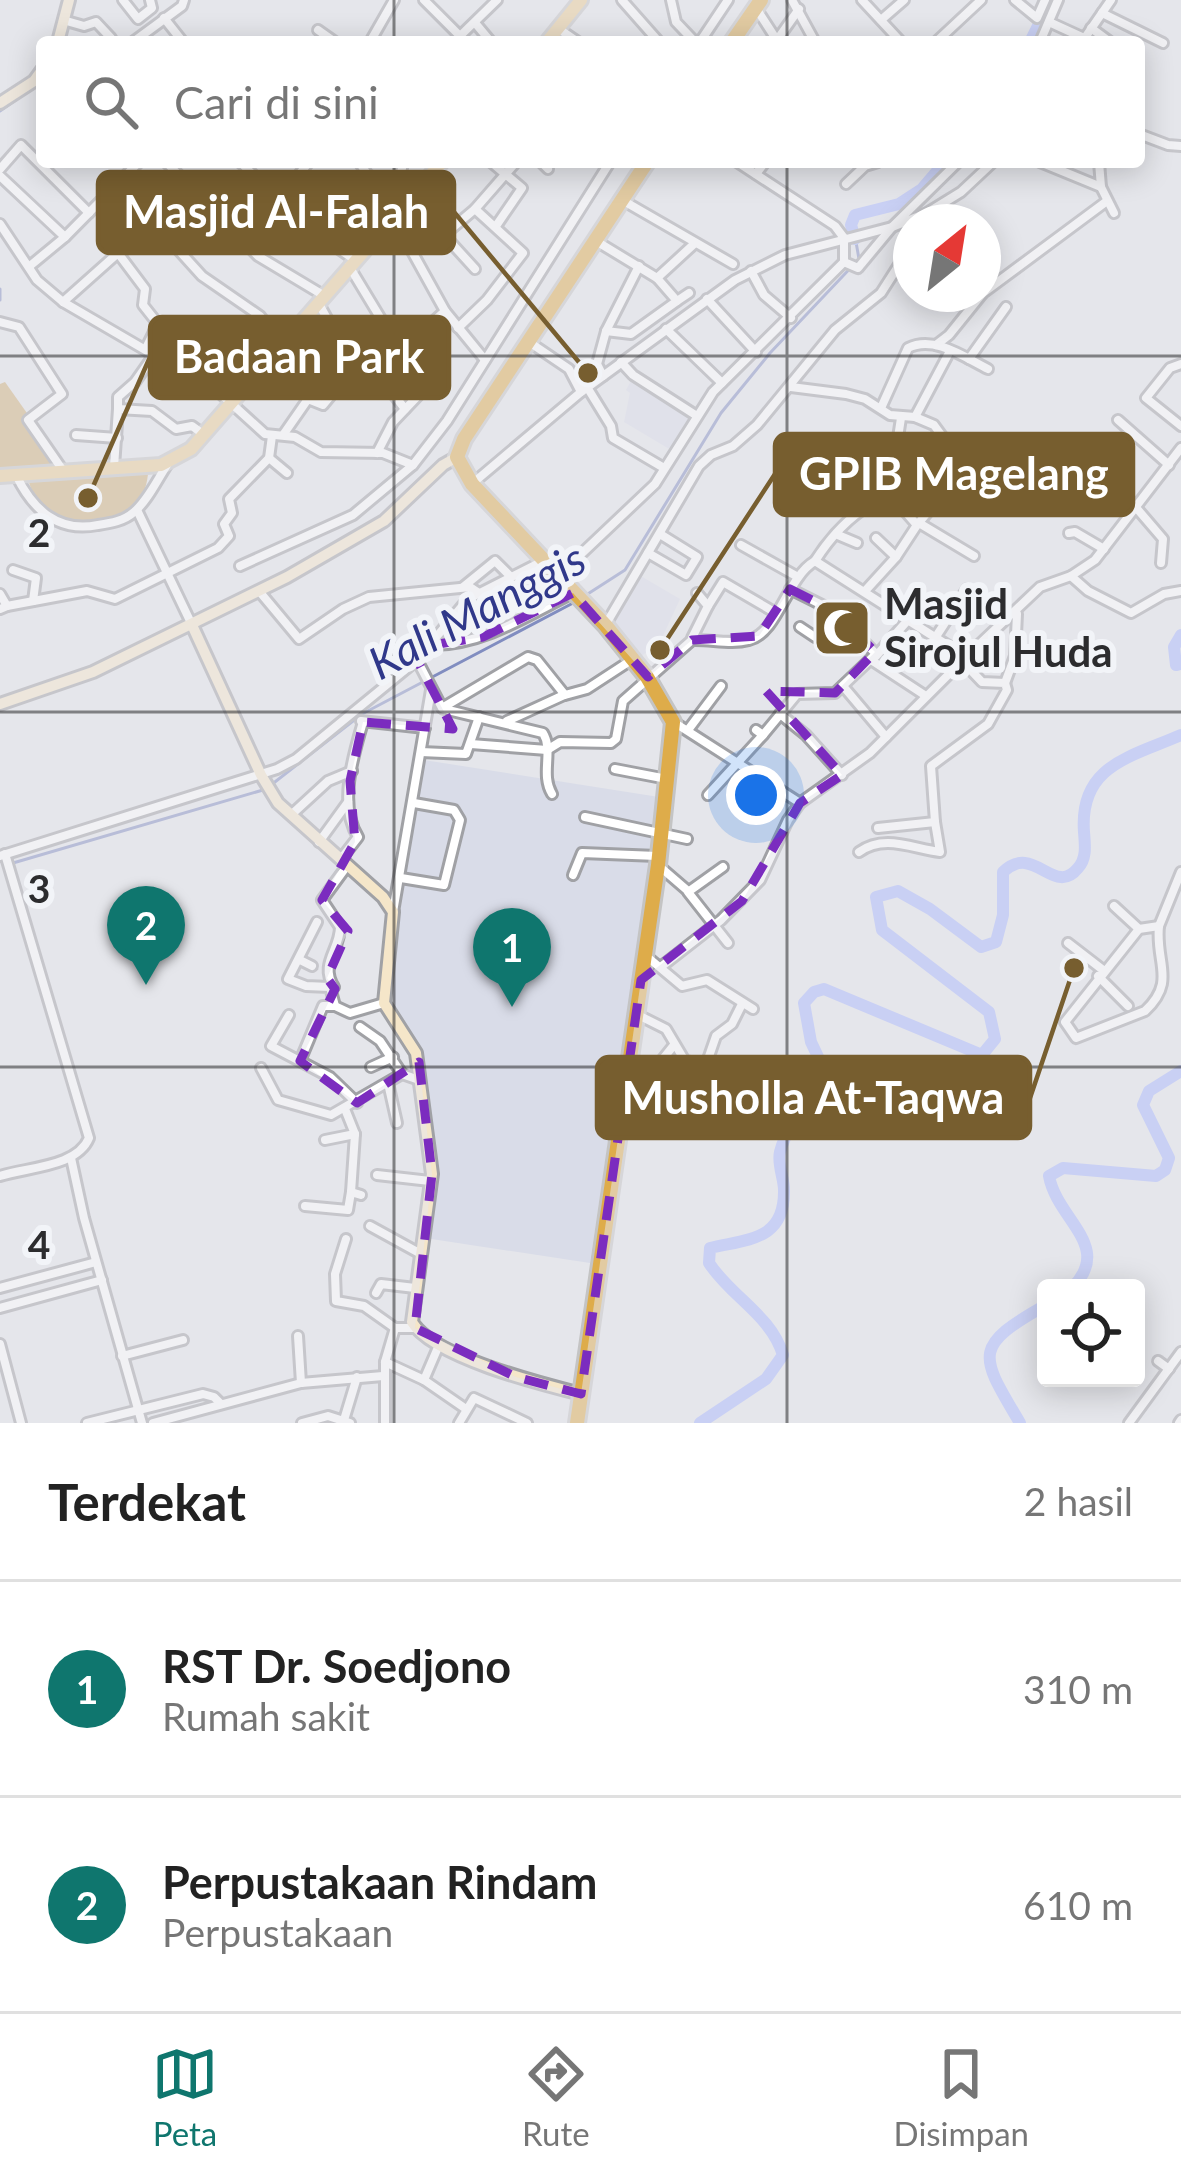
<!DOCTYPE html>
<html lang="id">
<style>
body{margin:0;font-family:Lato,sans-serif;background:#f2f2f2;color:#222}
.controls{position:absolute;right:36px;bottom:36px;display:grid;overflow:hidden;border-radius:12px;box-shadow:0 6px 30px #0003}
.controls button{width:108px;height:108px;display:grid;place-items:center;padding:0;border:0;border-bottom:3px solid #e0e0e0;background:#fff;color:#222;font:60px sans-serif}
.compass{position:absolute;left:893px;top:204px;width:108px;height:108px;border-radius:50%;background:#fff;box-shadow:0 6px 30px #0003;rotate:30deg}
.you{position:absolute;left:756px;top:795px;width:42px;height:42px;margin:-30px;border:9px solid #fff;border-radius:50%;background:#1a73e8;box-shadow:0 0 0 18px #1a73e833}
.badge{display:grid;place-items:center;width:78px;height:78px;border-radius:50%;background:#0f766e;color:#fff;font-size:39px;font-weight:700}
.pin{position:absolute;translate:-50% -99px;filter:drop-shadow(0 3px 6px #0008)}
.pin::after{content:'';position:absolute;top:63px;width:42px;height:36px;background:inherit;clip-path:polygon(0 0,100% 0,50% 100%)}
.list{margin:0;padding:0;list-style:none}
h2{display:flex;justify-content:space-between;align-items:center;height:156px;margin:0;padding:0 48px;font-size:51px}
h2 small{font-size:39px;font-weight:400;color:#767676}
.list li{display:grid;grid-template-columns:78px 1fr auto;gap:36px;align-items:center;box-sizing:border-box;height:216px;padding:0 48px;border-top:3px solid #e0e0e0}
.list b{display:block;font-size:45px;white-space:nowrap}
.list p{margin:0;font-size:39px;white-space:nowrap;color:#767676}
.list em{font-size:39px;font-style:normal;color:#767676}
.icon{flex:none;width:66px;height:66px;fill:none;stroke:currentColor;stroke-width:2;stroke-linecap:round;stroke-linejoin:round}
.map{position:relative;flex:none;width:1181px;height:1423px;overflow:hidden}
.search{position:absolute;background:#fff;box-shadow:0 6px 30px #0003;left:36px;right:36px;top:36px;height:132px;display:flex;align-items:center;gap:30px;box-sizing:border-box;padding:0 42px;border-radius:12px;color:#767676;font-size:45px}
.sheet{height:588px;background:#fff}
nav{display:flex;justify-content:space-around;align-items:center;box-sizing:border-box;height:168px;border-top:3px solid #e0e0e0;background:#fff;font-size:33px;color:#767676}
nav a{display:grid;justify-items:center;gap:6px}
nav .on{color:#0f766e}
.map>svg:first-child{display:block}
.built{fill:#d9dce8}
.green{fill:#ceaf78}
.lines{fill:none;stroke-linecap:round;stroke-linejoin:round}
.stream{stroke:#818dc0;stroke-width:3}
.river{stroke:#a6b6ff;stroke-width:12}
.street-casing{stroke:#a0a1a5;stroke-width:14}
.secondary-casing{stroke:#a0a1a5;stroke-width:16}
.primary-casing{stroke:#c4c4c4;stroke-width:18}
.highway-casing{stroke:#c4c4c4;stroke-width:20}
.street{stroke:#fff;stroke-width:8}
.secondary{stroke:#f5e6c9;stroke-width:10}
.primary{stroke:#ebcd92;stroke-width:12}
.highway{stroke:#deac4a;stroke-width:14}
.marked{fill:none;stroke:#7b2cbf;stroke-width:9;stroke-dasharray:24 15;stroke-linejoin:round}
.grid{fill:none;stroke:#2c2c2e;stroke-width:3;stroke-opacity:0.55}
.labels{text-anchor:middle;stroke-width:12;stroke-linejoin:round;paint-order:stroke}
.poi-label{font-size:42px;font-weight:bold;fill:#2c2c2e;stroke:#f2f4f8;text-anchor:start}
.water-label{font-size:45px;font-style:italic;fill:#30388a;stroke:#f2f4f8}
.grid-label{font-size:39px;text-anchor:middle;font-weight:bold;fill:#2c2c2e;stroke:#f2f4f8;stroke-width:12;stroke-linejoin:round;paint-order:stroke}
.leader{fill:none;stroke:#775e2f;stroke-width:4.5}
.callout-dot{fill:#775e2f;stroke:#f2f4f8;stroke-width:4.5}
.callout{fill:#775e2f;stroke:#775e2f;stroke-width:4.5}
.callout-label{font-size:45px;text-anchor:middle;font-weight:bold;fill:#fff}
</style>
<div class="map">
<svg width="1181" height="1423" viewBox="0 0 1181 1423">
<rect width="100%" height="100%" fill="#e5e6eb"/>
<g class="built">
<path d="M631,381L690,416L671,450L624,422L630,393L626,390Z"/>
<path d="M639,575L680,599L661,640L638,659L608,626Z"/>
<path d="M424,760L659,797L590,1263L425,1238L436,1166L424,1056L398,1018L393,995L400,912Z"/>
</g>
<g class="green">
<path d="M5,382L65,467L0,470V384Z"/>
<path d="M140,469L148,474C142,540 44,544 28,479Z"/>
</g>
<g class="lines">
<g class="stream">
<path d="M64,39L71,14"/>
<path d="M0,111L34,87"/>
<path d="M0,289V300"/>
<path d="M583,597L625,570L721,413L770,353L859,259L856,242"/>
<path d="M271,785L362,714L575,602"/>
<path d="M13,863L263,790"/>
</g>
<g class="river">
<path d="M1030,42L1051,0"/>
<path d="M855,239L851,225L855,215L899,204L922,189L945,162"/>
<path d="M1181,635L1174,647L1176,665L1181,664"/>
<path d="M1072,1288C1114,1246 1057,1220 1049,1176L1063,1168L1156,1176L1165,1170L1169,1158L1143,1105L1149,1091L1181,1071"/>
<path d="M700,1423L766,1379L783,1355C771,1315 731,1297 709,1263L710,1248C747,1239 785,1241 784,1190C784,1178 777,1164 780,1152C787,1123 811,1104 830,1082L811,1042L804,1003L814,992L824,989L982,1055L995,1039L989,1012L882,930L876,897L898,891L930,909L981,947L996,942L1003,915V872C1034,842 1054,898 1078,868C1087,858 1085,845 1084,832C1079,765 1131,757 1181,735"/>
<path d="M1020,1423C980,1355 971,1347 1046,1305"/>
</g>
<defs>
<g id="street">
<path d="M123,0L138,19L152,8L150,0"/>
<path d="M424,0L460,36L497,0"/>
<path d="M622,0L659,42"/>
<path d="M671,0L676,22L695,42"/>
<path d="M792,0L815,42"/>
<path d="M862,0L901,42"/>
<path d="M1015,0L1037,18L1045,0"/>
<path d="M756,8L778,42"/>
<path d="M1102,13L1163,43"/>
<path d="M164,18L183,42"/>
<path d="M63,20L84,26L96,22L111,38"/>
<path d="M881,20L904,0"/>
<path d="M1049,22L1084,38"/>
<path d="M476,24L491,42"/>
<path d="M1091,28L1110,42"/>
<path d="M559,29L578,42"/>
<path d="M318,30L335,42"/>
<path d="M777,40L799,9"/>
<path d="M133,42L182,6L184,0"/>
<path d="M370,42L394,0"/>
<path d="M700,42L728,0"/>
<path d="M936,42L981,0"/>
<path d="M1040,42L1058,0"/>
<path d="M1082,42L1111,0"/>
<path d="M1139,134L1168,145L1181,146"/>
<path d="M166,162L258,256L323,295"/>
<path d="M240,162L307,227L355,260"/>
<path d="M359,162L368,175L411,197"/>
<path d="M491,162L522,188L496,226"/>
<path d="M541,162L548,169"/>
<path d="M737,162L835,226L844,238"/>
<path d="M1040,162L1101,187L1114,213"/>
<path d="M1099,162L1101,187"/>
<path d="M0,169L21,145L89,213"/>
<path d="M756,174L765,162"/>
<path d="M0,176L65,237"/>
<path d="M846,184L865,166L878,162"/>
<path d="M398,191L403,162"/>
<path d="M110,192L164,234L202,276L260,316L280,342"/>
<path d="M622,200L733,264"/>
<path d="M278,201L309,162"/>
<path d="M475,209L516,162"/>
<path d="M394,219L445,311L485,360"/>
<path d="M0,224L37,280L63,302L221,394L265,434L295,437L321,452L383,453L413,465"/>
<path d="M596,241L657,278L677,301L631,334L606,331"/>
<path d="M844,262L858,268L892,227L958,162"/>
<path d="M31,265L65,237L139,162"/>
<path d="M349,266L401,352"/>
<path d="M751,271L764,295L791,318"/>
<path d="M657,278L694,244"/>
<path d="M983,293L1107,201"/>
<path d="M707,299L756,352"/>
<path d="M677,301L689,293"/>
<path d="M63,302L118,253L145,289L143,305L158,324L147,346"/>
<path d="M319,304L345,351L369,381L445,311"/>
<path d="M0,322L19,327L62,394L28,420L64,472"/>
<path d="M458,328L487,300L523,253L475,209L444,235L475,269"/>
<path d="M666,329L722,383"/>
<path d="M529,342L569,369L581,392"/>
<path d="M936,345L949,335L982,294"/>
<path d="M969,359L1006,307"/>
<path d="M621,362L633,375L697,416"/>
<path d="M1181,364L1170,368L1146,398L1181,426"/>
<path d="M172,365L195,331"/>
<path d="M378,374L405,409"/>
<path d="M603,376L597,364L606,331L639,266"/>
<path d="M587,387L611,426L613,438L664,468"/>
<path d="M791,387L846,394L865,399L890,415L915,417L934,425L942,436L951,474L949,485C889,486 849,508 815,561"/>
<path d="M881,408L908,348C934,335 964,357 988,369"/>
<path d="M118,409V397L135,382L154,355"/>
<path d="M915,417L950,351"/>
<path d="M1118,420L1169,465"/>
<path d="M76,435L117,438"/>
<path d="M283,435L308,399L323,405L355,366"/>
<path d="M1111,446L1120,466L1121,490L1163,539L1161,563"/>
<path d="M377,453L393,422L431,382"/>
<path d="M269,458L287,473"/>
<path d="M114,467L118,409L152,411L176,429L192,426L203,434"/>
<path d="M16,475C33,510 58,533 98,525C111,523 124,521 134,512C148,500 157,480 167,465"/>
<path d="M781,482L803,464H860L897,444L901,418"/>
<path d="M473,483L581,392L735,280L785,255L892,227L927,213L961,192L993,162"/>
<path d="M915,486L932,507L917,525"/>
<path d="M137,510L192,625"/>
<path d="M919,523L974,556"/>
<path d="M1069,533L1075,532L1104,549"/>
<path d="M838,535L857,543"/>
<path d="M876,538L896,557"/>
<path d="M741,545L798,577"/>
<path d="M648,553L686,575L697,557L660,534"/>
<path d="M240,566L353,515L413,465L447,421L610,162"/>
<path d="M13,570L36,578L33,601"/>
<path d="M559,575L655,484L713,392L844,262V238"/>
<path d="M1071,576L1088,591L1131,613L1164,594L1181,591"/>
<path d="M463,587L495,561L511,577"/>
<path d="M259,591L299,639L343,609L369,597L470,587L479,593"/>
<path d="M865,591L896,557L917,525L889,493"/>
<path d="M0,594L7,606L0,609"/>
<path d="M7,606L87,591L115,599L218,548L229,536L224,524L232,513L229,499L269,458L272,436"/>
<path d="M708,606L723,582L776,613"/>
<path d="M606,624L699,466L711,455L733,446L757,425L835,330L881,293L911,246"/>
<path d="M800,627L815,637L836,612"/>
<path d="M692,638L708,606L697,593"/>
<path d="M935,638L967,589L991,603"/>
<path d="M434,645C485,644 528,615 573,593"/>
<path d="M876,656L908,620"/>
<path d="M417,660L442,708L528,657L537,660L565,695L587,689L633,659"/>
<path d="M871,660L926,696"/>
<path d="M1005,683L1015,656L1017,614"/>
<path d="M843,686L886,737"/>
<path d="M444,709L543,733C554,751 540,774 552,794"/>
<path d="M780,714L806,735L842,775"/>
<path d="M361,721L425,728"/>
<path d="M507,721L564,695"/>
<path d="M675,723L800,803"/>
<path d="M688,730L721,686"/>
<path d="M763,735L797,694L835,693L876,654L836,612L790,589"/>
<path d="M471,744L547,750L560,742L611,743L616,739L623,701L692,640C710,639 731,645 749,640C778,633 787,577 815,561L966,657L1040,587L1071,576L1095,560L1181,448"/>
<path d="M421,752L466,754L479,717"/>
<path d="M615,769L667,779"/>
<path d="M708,795L763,735L756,730"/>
<path d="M291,815L328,781L352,771"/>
<path d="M585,817L687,839"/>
<path d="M878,828L935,822L931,766L988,724L1007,690L1005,683L982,682L962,661"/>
<path d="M319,842L348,802"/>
<path d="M859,852C884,834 911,848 940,852L935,822"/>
<path d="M0,856L277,769L296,759L417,660L468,599L543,561"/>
<path d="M341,859L358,837C338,805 353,756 363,722"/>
<path d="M659,866L688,891"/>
<path d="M723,867L688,892L728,943"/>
<path d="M573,875L582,853L657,856"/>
<path d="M401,878L444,885L460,820L454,810L414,803"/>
<path d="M1114,906L1139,929"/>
<path d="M393,912L431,690"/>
<path d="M317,922L288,979L306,986L330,987L335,1006L350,1013L384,1003"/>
<path d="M1159,926C1155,963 1177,981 1145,1011L1076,1038L1065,1022L1139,929Z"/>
<path d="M1159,926L1181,872"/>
<path d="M1068,943L1103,970"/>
<path d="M645,955L682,986L707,980L753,1009"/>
<path d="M300,960L312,966"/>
<path d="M662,966L721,920L760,880L788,820L800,803L870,753L966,657"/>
<path d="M1098,976L1128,1006"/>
<path d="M334,987C319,964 340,950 340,927L322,900L347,866"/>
<path d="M289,1015L271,1046L330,1077L357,1103"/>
<path d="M638,1015L666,1029L685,1061L706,1065L716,1036L732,1024L742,1004"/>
<path d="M360,1027L380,1041L402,1074"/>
<path d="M300,1061L323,1006H335"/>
<path d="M708,1064L723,1096"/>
<path d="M371,1067L393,1057"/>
<path d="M261,1068L278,1100L331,1115L402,1074L419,1080"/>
<path d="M630,1073L701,1111"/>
<path d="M646,1080L674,1045"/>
<path d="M388,1083L397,1123"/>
<path d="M325,1140L355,1134L345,1109"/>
<path d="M71,1158L84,1218L142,1423"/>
<path d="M377,1175L430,1181"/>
<path d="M0,1176C28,1167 77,1167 89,1138L5,854"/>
<path d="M351,1192L355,1134"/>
<path d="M305,1206L348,1210L351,1192L361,1195"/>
<path d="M370,1226L421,1254"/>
<path d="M346,1239L335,1274L336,1301L364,1306L395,1328"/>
<path d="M0,1288L96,1262"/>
<path d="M376,1293L381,1284L415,1288"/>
<path d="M0,1308L102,1280"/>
<path d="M298,1336L301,1383"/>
<path d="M0,1344L21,1423"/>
<path d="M122,1356L183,1340"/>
<path d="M1158,1361L1169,1369"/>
<path d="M385,1362L424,1380L466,1409"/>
<path d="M424,1380L439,1345"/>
<path d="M344,1420L357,1377"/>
<path d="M87,1423L203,1394L214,1397L221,1404"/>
<path d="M153,1423L301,1383L383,1376"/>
<path d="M302,1423L328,1416L350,1423"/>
<path d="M385,1423V1362L395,1328H415"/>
<path d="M459,1423L474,1398L527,1423"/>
<path d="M1129,1423L1181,1352"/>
<path d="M1179,1423L1181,1420"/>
</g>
<g id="secondary">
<path d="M58,42L69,0"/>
<path d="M0,103L34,81L42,70"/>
<path d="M192,625L261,775L278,803L383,897L393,912L384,1003L416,1053L432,1174L412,1322C433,1357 541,1384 581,1394"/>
<path d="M0,704L93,672L287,577L384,521L443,465L457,457"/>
</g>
<g id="primary">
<path d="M547,42L581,0"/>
<path d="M0,476L161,465L191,449L442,162"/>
</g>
<g id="highway">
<path d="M732,42L761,0"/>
<path d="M577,1423L658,865L673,722L647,677L606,626L472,484L457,457L464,439L647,162"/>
</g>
</defs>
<use href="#street" class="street-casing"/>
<use href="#secondary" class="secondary-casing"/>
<use href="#primary" class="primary-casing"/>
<use href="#highway" class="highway-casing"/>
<use href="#street" class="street"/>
<use href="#secondary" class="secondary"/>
<use href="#primary" class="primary"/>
<use href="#highway" class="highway"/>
</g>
<path d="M0 0H1181V1423H0ZM790,589L836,612L875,652L835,693L766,691L842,775L800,803L742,901L641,980L581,1394L516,1377L415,1328L432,1174L419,1062L357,1103L300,1061L335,989L327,978L348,931L322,900L355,842L350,781L363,722L453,729L417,660L432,645L483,637L573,593L648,677L692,640L759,636Z" fill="#e5e6eb" fill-opacity=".55" fill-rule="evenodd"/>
<path class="marked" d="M790,589L836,612L875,652L835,693L766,691L842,775L800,803L742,901L641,980L581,1394L516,1377L415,1328L432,1174L419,1062L357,1103L300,1061L335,989L327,978L348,931L322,900L355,842L350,781L363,722L453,729L417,660L432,645L483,637L573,593L648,677L692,640L759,636Z"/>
<path class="grid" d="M394,0V42M787,0V42M394,162V1423M787,162V1423M0,356H1181M0,712H1181M0,1067H1181"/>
<defs>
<symbol id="mosque-square" viewBox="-11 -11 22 22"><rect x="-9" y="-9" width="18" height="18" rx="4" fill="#775e2f" stroke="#f2f4f8"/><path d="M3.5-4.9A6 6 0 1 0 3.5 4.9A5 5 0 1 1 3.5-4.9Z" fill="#fff"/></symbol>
</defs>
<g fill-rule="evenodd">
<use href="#mosque-square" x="809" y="595" width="66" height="66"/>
</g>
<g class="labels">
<g class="poi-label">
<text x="884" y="619">Masjid<tspan x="884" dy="48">Sirojul Huda</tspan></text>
</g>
<g class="water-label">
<text transform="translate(477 611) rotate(-28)" y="16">Kali Manggis</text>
</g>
</g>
<g class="grid-label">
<text x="39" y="547">2</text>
<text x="39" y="903">3</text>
<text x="39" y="1259">4</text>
</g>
<path class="leader" d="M588 373L454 212M88 498L150 357M660 650L775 474M1074 968L1030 1098"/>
<g class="callout-dot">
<circle cx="588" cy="373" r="12"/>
<circle cx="88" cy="498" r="12"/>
<circle cx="660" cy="650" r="12"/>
<circle cx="1074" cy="968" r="12"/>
</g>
<g class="callout">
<rect x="98" y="172" width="356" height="81" rx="12"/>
<rect x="150" y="317" width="299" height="81" rx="12"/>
<rect x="775" y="434" width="358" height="81" rx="12"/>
<rect x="597" y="1057" width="433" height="81" rx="12"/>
</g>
<g class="callout-label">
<text x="276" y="228">Masjid Al-Falah</text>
<text x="299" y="373">Badaan Park</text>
<text x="954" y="490">GPIB Magelang</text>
<text x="813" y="1114">Musholla At-Taqwa</text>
</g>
</svg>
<div class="controls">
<button><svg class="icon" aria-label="locate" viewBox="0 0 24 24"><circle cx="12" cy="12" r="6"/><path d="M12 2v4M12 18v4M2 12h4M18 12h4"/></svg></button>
</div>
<svg class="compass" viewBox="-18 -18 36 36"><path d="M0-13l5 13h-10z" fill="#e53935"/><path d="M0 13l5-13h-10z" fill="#767676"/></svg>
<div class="you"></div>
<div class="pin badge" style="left:512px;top:1007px">1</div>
<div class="pin badge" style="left:146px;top:985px">2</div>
<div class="search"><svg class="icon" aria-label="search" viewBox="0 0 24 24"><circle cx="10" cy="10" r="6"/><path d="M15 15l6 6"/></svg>Cari di sini</div>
</div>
<section class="sheet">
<h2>Terdekat<small>2 hasil</small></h2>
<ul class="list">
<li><span class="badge">1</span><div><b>RST Dr. Soedjono</b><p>Rumah sakit</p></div><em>310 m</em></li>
<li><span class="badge">2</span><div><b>Perpustakaan Rindam</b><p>Perpustakaan</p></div><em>610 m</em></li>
</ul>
</section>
<nav>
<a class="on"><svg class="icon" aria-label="map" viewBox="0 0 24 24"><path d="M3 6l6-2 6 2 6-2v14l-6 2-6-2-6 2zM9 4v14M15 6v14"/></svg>Peta</a>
<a><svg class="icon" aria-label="directions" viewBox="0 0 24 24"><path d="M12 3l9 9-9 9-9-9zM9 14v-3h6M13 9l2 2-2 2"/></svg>Rute</a>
<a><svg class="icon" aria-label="saved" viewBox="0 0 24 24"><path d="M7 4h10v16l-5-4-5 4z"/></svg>Disimpan</a>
</nav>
